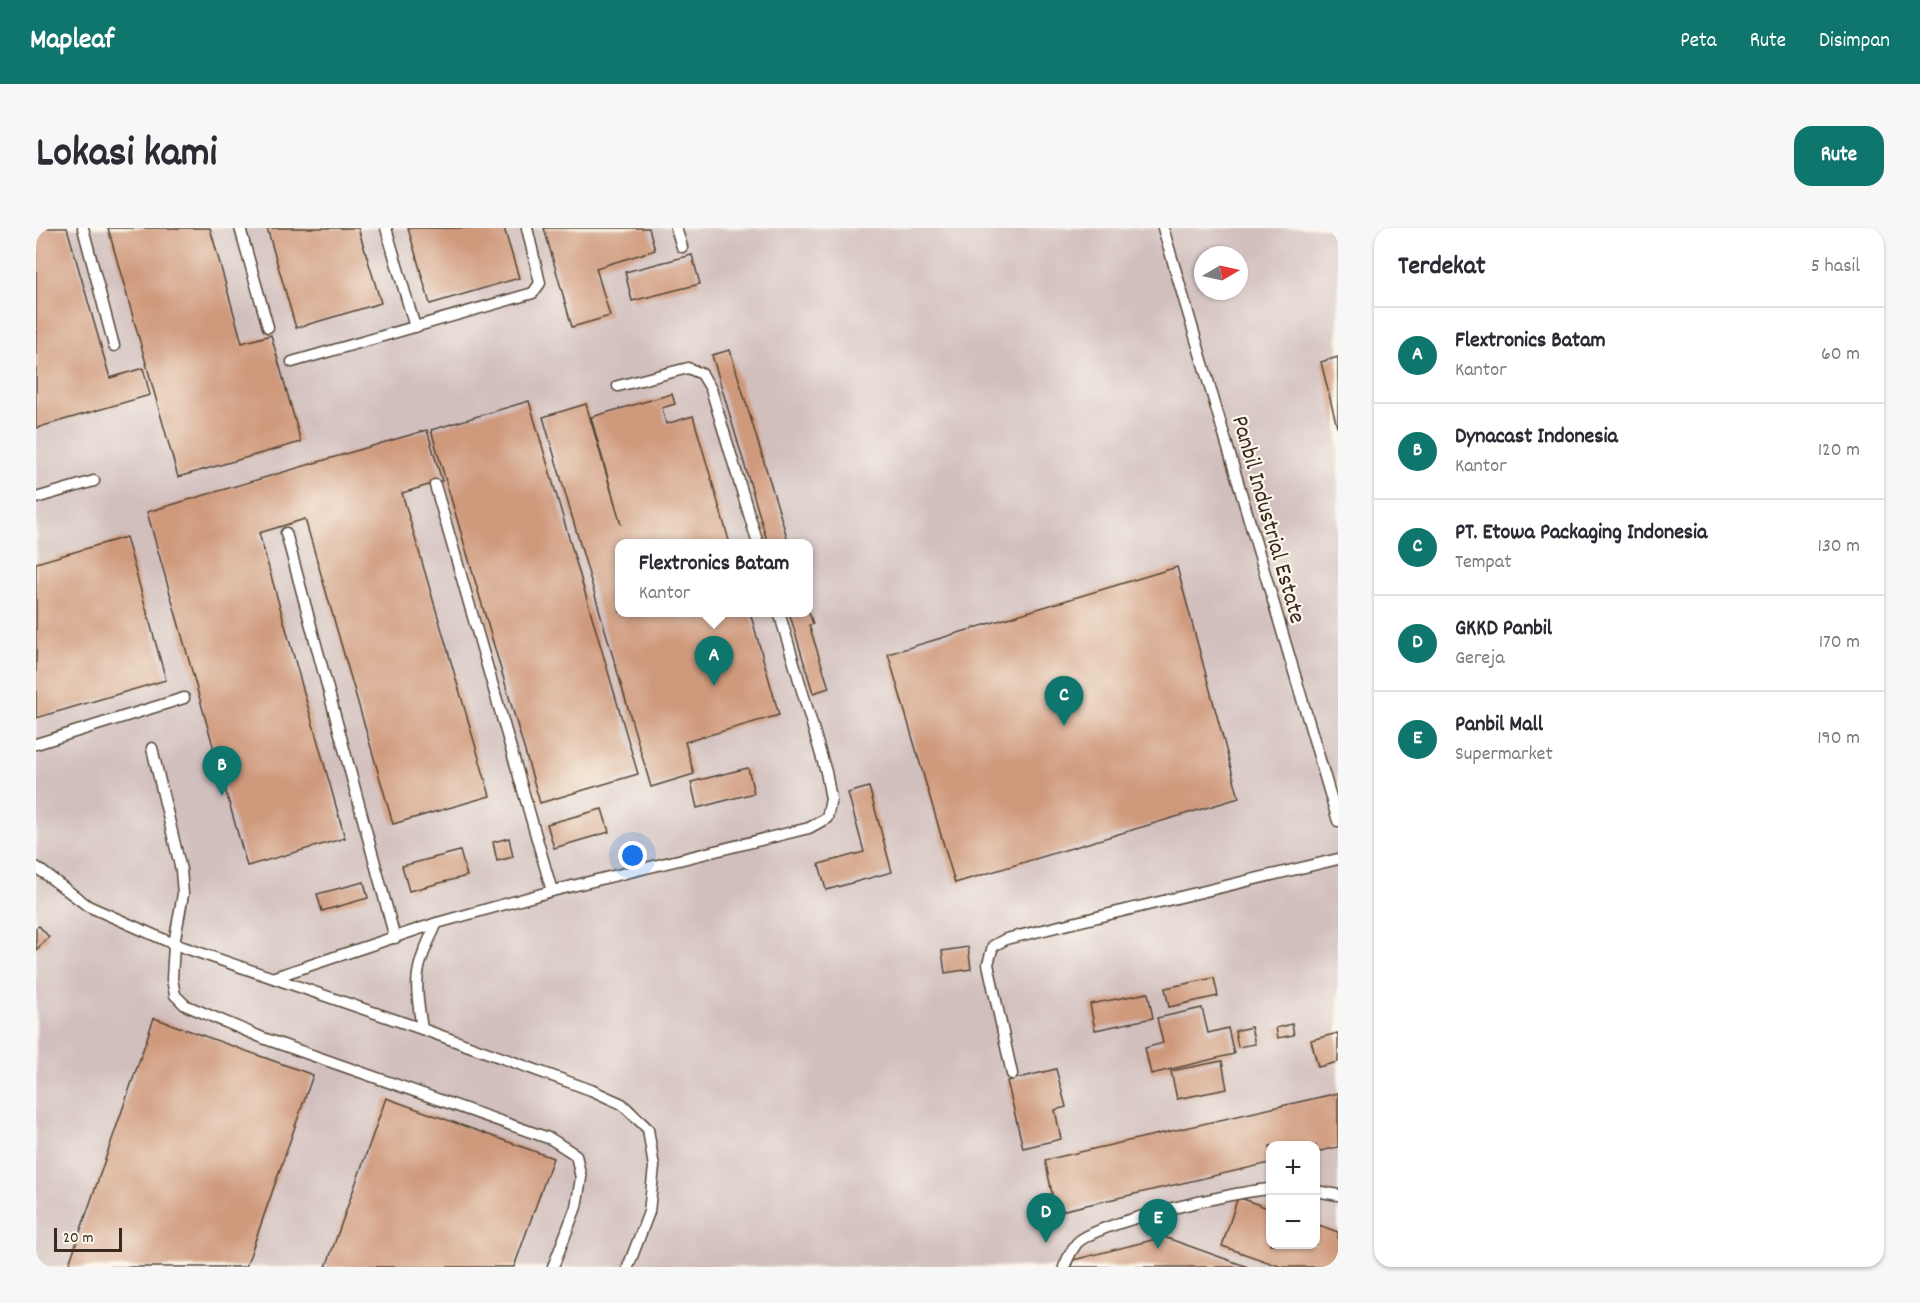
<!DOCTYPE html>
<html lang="id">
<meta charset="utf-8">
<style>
body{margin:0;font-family:Dekko,sans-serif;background:#f7f7f7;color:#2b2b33}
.controls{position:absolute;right:18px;bottom:18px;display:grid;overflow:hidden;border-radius:12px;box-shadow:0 2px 4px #0004}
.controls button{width:54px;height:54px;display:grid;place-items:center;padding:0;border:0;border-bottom:2px solid #e1e1e2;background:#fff;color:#2b2b33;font:30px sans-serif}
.compass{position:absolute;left:1158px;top:18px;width:54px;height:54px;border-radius:50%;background:#fff;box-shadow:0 2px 4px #0004;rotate:81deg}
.scale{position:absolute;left:18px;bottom:15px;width:68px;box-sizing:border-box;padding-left:6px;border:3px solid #3b2a1e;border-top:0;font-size:16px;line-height:21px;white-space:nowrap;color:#3b2a1e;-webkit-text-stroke:4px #fbf7ec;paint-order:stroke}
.you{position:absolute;left:597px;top:628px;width:21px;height:21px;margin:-15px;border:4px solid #fff;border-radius:50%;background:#1a73e8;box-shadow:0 0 0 9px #1a73e833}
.badge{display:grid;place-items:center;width:39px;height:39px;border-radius:50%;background:#0f766e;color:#fff;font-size:20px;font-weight:700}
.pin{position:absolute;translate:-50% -50px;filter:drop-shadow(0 2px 3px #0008)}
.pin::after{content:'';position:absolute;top:32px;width:21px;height:18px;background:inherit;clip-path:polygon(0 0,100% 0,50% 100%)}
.popup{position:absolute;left:579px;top:311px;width:198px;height:78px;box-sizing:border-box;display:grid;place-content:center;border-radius:12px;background:#fff;filter:drop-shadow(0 2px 4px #0005);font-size:20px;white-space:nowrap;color:#7c7c81}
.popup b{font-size:22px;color:#2b2b33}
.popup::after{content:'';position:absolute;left:50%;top:100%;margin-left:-12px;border:12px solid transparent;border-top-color:#fff}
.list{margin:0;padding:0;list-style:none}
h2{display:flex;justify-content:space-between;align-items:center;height:78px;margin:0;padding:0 24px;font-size:26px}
h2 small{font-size:20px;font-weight:400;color:#7c7c81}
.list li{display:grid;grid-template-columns:39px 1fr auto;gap:18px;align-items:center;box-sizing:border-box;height:96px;padding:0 24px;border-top:2px solid #e1e1e2}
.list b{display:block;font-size:22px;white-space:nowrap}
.list p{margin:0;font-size:20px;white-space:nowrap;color:#7c7c81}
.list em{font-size:20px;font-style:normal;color:#7c7c81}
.map{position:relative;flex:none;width:1302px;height:1039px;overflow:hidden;border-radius:18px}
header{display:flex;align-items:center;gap:36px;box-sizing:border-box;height:84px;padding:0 30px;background:#0f766e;color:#fff}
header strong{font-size:28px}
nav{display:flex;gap:33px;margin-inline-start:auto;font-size:21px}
.intro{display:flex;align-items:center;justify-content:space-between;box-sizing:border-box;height:144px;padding:0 36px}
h1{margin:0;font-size:42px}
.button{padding:15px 27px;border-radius:18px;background:#0f766e;color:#fff;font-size:21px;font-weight:700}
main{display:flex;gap:36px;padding:0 36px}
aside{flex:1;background:#fff;border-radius:18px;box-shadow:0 2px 4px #0004}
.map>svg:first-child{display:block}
.industrial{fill:#d1bfbe;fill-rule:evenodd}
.building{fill:#cf997b}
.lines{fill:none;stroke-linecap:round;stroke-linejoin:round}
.lane-casing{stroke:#554536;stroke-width:13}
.lane{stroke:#fff;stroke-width:10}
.labels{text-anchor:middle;stroke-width:4.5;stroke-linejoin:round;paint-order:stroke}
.street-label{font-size:24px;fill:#3b2a1e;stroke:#fbf7ec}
</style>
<header>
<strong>Mapleaf</strong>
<nav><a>Peta</a><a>Rute</a><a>Disimpan</a></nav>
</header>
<div class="intro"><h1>Lokasi kami</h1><a class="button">Rute</a></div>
<main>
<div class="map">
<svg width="1302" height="1039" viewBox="0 0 1302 1039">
<rect width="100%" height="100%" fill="#fbf7ec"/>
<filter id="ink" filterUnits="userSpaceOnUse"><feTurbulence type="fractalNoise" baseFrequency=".0167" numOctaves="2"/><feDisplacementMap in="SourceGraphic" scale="12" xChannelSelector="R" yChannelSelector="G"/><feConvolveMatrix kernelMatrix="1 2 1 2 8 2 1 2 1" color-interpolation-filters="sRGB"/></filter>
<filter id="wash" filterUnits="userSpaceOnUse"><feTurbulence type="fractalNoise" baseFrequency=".008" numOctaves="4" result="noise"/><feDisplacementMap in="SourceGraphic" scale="24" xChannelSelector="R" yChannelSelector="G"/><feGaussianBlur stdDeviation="1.35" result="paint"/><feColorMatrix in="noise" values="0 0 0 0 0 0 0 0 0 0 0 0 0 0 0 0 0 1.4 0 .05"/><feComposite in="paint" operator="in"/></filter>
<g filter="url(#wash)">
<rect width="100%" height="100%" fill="#e9e1bf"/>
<path class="industrial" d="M0,0H1302V1039H0ZM1167,27H1203V63H1167ZM584,316H772V384H584ZM1234,918H1280V1016H1234Z"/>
<g id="blocks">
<g class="building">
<path d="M0,0H31L74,150L107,140L114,167L0,200Z"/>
<path d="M72,0H174L206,115L235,107L265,214L142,249Z"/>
<path d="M231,0H322L345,75L260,100Z"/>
<path d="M372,0H468L483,50L394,76Z"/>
<path d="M508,0H613L619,22L560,40L574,88L536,99Z"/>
<path d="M656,27L664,56L596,73L589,44Z"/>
<path d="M694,122L753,316H732L676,127Z"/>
<path d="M1302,129V199H1301L1285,134Z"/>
<path d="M636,166L639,176L626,180L630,196L657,188L694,316H584V384H714L743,487L649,514L658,546L615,559L507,189L550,176L585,297L555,189Z"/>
<path d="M493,173L602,546L504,575L395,202Z"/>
<path d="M391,202L406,253L366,265L454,568L357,596L269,291L223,305L309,610L211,638L111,284Z"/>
<path d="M90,309L130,452L0,490V335Z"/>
<path d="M1141,339L1203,570L919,655L852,426Z"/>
<path d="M753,384H773L777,396L773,397L793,460L777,465Z"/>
<path d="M712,540L718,565L661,580L655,554Z"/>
<path d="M833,559L856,644L790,662L783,636L828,624L812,565Z"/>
<path d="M566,581L573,604L518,620L511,596Z"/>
<path d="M473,610L477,629L461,633L457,614Z"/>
<path d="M424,623L431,648L373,663L366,638Z"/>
<path d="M328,654L332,670L286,683L281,666Z"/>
<path d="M3,698L13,709L0,722V700Z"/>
<path d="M932,719L935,741L909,745L906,723Z"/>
<path d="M1178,750L1182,768L1133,779L1129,760Z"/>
<path d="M1112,765L1117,790L1059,802L1054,776Z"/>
<path d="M1166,780L1172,805L1192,800L1198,826L1115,846L1109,820L1127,815L1121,790Z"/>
<path d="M118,790L277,847L210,1039H32Z"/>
<path d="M1256,796L1258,807L1242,810L1240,800Z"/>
<path d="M1215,799L1219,816L1202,819L1199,803Z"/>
<path d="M1302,805V834L1282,839L1275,812Z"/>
<path d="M1186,833L1191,861L1141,871L1135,843Z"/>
<path d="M1020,841L1030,879L1019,882L1025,911L987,920L971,853Z"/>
<path d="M1302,865V919L1280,924V918H1234V935L1020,984L1009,932Z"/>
<path d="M350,870L517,930L478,1039H290Z"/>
<path d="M1202,969L1234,981V1016H1280V996L1302,1004V1039H1246L1186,1018Z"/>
<path d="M1128,1009L1212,1039H1035L1037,1032Z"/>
</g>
</g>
</g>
<g filter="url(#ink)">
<use href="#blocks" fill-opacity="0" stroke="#554536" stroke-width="1.5"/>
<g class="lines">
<defs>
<g id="lane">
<path d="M47,0L78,118"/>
<path d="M204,0L232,99"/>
<path d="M350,0L379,99"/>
<path d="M640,0L646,19"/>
<path d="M1127,0L1302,593"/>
<path d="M256,134L497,65L504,55L491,0"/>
<path d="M582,158L652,140L666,146L675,161L722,316"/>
<path d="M399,257L516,663"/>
<path d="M0,270L58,253"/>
<path d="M250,305L359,710"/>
<path d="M0,516L148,470"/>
<path d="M116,520L145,642L147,666L138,716L136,751L139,767L149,777L227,810L515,911L540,927L545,950L540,979L517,1039"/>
<path d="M0,639L52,678L138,716L386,801L555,862L586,876L612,901L618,939L613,984L592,1039"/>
<path d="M239,749L401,695L516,663L773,600L791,590L795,571L790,544L743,384"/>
<path d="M386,801C378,749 378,743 401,695"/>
<path d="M976,846L952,736L957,718L970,711L1302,631"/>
<path d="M1280,963L1302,967"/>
<path d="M1028,1039C1031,1032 1036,1021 1041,1015C1062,994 1202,963 1234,961"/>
</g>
</defs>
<use href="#lane" class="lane-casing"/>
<use href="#lane" class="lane"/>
</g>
</g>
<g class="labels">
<g class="street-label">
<text transform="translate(1234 291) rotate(74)" y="8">Panbil Industrial Estate</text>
</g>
</g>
</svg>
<div class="controls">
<button>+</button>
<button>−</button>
</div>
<svg class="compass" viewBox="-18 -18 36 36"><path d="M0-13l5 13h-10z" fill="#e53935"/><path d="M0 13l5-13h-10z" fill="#7c7c81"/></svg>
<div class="scale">20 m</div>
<div class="you"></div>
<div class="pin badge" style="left:678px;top:458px">A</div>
<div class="popup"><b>Flextronics Batam</b>Kantor</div>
<div class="pin badge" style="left:186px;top:568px">B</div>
<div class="pin badge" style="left:1028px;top:498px">C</div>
<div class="pin badge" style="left:1010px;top:1015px">D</div>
<div class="pin badge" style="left:1122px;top:1021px">E</div>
</div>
<aside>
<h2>Terdekat<small>5 hasil</small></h2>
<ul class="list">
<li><span class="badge">A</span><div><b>Flextronics Batam</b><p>Kantor</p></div><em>60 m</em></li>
<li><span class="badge">B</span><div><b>Dynacast Indonesia</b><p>Kantor</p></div><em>120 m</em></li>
<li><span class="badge">C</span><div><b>PT. Etowa Packaging Indonesia</b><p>Tempat</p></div><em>130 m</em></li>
<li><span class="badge">D</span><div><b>GKKD Panbil</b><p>Gereja</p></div><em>170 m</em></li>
<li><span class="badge">E</span><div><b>Panbil Mall</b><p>Supermarket</p></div><em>190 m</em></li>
</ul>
</aside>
</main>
